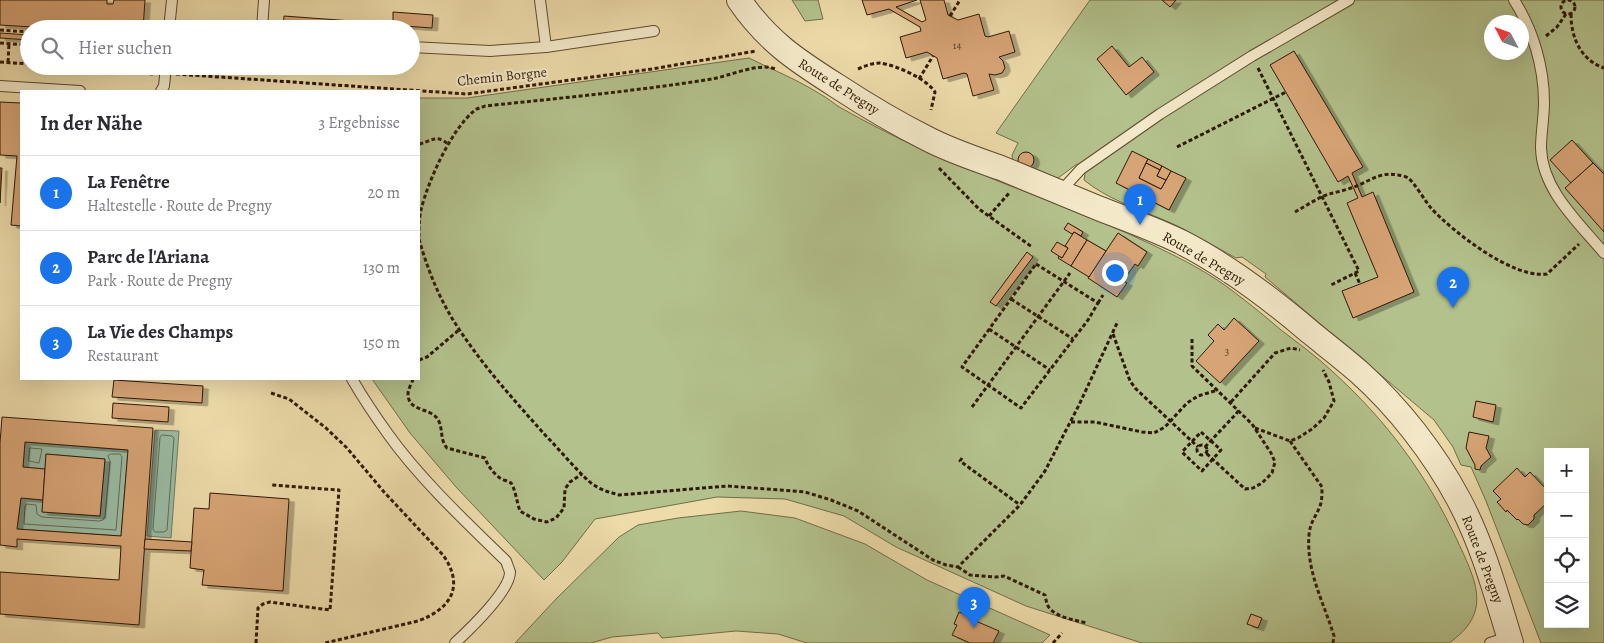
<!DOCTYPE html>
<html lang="de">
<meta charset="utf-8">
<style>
body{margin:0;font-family:Alegreya,serif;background:#f7f7f7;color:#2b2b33}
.controls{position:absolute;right:15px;bottom:15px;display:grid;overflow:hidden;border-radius:0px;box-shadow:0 5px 20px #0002}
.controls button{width:45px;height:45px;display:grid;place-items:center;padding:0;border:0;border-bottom:1px solid #e1e1e2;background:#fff;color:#2b2b33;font:25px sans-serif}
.compass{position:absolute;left:1484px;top:15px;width:45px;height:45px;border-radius:50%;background:#fff;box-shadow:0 5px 20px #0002;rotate:311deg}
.you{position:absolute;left:1114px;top:272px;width:18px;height:18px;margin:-12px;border:4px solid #fff;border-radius:50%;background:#1a73e8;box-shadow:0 0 0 8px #1a73e833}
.badge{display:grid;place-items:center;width:32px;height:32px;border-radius:50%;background:#1a73e8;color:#fff;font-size:16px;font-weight:700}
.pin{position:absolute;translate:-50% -41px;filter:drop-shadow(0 1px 2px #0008)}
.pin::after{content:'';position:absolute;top:26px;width:18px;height:15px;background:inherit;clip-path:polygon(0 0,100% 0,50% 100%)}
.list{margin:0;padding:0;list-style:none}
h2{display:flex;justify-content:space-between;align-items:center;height:65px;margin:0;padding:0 20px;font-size:21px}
h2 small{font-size:16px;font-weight:400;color:#7c7c81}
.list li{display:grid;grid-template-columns:32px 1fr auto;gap:15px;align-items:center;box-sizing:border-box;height:75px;padding:0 20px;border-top:1px solid #e1e1e2}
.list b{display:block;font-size:19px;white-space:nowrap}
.list p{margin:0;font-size:16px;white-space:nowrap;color:#7c7c81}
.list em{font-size:16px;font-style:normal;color:#7c7c81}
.icon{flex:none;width:28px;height:28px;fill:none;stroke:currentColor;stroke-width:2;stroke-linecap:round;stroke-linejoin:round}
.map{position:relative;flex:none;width:1604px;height:643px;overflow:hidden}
.search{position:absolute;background:#fff;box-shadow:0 5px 20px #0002;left:20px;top:20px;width:400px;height:55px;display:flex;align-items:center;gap:12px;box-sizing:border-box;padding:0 18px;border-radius:28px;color:#7c7c81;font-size:19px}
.panel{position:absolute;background:#fff;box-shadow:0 5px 20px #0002;left:20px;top:90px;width:400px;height:290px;border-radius:0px}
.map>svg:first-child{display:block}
.green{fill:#b3c18c;stroke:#716d48;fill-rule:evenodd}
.water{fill:#9abca5;stroke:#6f7b65}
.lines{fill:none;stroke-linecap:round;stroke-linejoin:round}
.shore{stroke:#646a55;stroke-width:1}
.building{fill:#d7a475;stroke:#2f1905;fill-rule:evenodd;filter:url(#shadow)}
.service-casing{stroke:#5e4a2e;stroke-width:12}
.tertiary-casing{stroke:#5e4a2e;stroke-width:26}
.path{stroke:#2f1905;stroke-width:3;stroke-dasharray:4 2.5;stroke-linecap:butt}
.service{stroke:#f3e8c8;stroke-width:10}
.tertiary{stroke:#f3e8c8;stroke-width:24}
.labels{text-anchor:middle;stroke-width:4.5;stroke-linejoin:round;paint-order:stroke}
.number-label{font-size:11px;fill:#593c21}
.street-label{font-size:14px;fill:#2f1905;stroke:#f3e8c8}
</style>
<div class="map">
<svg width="1604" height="643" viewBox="0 0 1604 643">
<defs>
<filter id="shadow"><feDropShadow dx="5.5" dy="3" stdDeviation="0" flood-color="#0004"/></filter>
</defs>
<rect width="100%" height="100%" fill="#eddbaa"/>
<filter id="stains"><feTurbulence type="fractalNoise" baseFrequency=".004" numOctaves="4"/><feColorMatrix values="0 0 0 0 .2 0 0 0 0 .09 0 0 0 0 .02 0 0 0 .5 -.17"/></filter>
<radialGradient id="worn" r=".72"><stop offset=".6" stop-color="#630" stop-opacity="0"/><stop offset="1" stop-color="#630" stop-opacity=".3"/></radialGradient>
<g class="green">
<path d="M792,0H818L823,19L805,21Z"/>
<path d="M1090,0H1604V643H1541L1486,501L1471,467L1461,465L1453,447L1434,420L1265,277L1266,274L1242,257L1236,258C1212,245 1188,230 1164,220C1136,208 1107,199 1084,180L1085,174L1077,164L1054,181L1013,162L1012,155L1018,143L996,133ZM1492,22H1522V52H1492ZM1548,452H1585V624H1548Z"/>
<path d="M749,58C773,70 798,80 820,94C828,98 834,104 841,108C866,122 891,135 917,147C995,183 1079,209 1157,247C1184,260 1211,274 1234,292C1250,304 1266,317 1281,330C1298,343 1316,356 1332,371C1387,421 1427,475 1458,542C1477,583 1492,613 1449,643H1142L1026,606L896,547L844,516L785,499L717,497L595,519L562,562L544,580L456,487L410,433L372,379H419V98H467Z"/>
<path d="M741,511L795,518L865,544L927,580L1050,635L1042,643H807L778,634L736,631L662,638L658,633L612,637L591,643H515L556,599L619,537L638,525L678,518Z"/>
</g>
<g class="water">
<path d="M155,430L179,431L171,538L147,536Z"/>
<path d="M25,442L128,450L121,536L17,529L21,498L43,500L42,512L100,516L105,459L46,454L45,469L23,467Z"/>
</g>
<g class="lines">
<g class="shore">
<path d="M162,435L172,436L174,438L167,530L164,532H155L153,529L160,438Z"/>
<path d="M30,448L42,449L39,463L29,461Z"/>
<path d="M111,454H120L122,457L116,530L24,524L25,506L27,504L36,505L37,514L42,517L99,521L103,520L105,516L110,461L108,456Z"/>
</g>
</g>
<g class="building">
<path d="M0,0H107V4H113L114,0H145L143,29H65L0,25Z"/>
<path d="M862,0H917L896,7L922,22L926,20L920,0H944L948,15L958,20L979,14L985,36L988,37L1009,31L1015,52L999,57L1003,61L1005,68L1002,73L995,75L989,74L994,90L973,96L967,74L964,73L943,79L937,58L927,52L906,58L900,37L921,31L920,27L889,9L867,15Z"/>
<path d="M1162,0H1176L1170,7Z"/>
<path d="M393,12L433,15L432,28L404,26V29H283L284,16L393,24Z"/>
<path d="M0,33L29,35V40L0,38Z"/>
<path d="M1112,46L1129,67L1142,57L1154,72L1126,95L1097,59Z"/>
<path d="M1294,51L1363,167L1352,173L1362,197L1373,192L1414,292L1353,318L1342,291L1378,277L1347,203L1358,198L1348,176L1338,182L1270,65Z"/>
<path d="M0,102L21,103V226L11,225L17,156L0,155Z"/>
<path d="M1572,140L1593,163L1571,183L1550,160Z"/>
<path d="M1132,151L1148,159L1139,178L1161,189L1171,171L1186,178L1169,210L1116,183Z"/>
<circle cx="1026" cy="160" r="8"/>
<path d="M1148,159L1162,166L1160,170L1146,163Z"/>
<path d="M1146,163L1160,170L1157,176L1166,180L1161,189L1139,178Z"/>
<path d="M1593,163L1604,174V232L1565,188Z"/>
<path d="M1162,166L1171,171L1166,180L1157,176Z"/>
<path d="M0,168H2L0,203Z"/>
<path d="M1068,223L1083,232L1081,236L1074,232L1072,234L1064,229Z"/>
<path d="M1074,232L1087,240L1071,266L1058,258L1059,256L1062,258L1068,248L1065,246Z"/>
<path d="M1118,233L1147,252L1138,266L1135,264L1123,281L1127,283L1117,297L1088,278Z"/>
<path d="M1087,240L1106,251L1089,277L1071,266Z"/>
<path d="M1057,242L1068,248L1062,258L1051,251Z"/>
<path d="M1027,252L1033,257L996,306L990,302Z"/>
<path d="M1234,318L1259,341L1220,383L1196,361L1214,341L1208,335L1218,324L1224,330Z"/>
<path d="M114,380L203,386L202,403L112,397Z"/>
<path d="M1476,401L1496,405L1493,422L1473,417Z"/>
<path d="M113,403L169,407L168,422L112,418Z"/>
<path d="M2,417L153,428L139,625L0,614V572L119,580L121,546L17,539V547L0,545V443ZM25,442L128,450L121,536L17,529L21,498L43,500L45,469L23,467Z"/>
<path d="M1469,432L1489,436L1486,448L1491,457L1481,466L1480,470L1475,469V465L1466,448Z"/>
<path d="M46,454L105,459L100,516L42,512Z"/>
<path d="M1517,468L1525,477L1530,472L1548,491V502L1534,515V519L1528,525L1523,524L1518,519L1517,520L1507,510L1506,512L1497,502L1501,499L1493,491Z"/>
<path d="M210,493L289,499L283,591L202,585L204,570L190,568L194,508L209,509Z"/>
<path d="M145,539L192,542L191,551L144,549Z"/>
<path d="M959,612L972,617L971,619L999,631L993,643H970L952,635L957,625L954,624Z"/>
<path d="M1251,614L1262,618L1258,628L1247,624Z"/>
</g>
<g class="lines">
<defs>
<g id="service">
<path d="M540,0L546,47"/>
<path d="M1514,0C1533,30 1544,67 1544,102C1544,118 1541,133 1541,148C1542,190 1579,223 1604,253"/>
<path d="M169,29L172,0"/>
<path d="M262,29L264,0"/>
<path d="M411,47L490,51L546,47L654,31"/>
<path d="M0,86L80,91"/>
<path d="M161,91L164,86L166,66"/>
<path d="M1060,192L1081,169L1160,114L1252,56L1349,0"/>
<path d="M352,379C363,398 375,416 388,434C420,479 466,522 506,561C507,564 509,569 510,572C510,591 469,630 455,643"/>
<path d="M1490,643L1509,637"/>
</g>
<path id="tertiary" d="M739,0C767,41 796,60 837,86C866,105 896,123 928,139C951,151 976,159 1001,168C1033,181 1066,195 1098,208C1126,219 1154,229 1181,242C1228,266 1270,298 1310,332C1326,345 1343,358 1359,372C1398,407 1434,453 1459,500C1483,545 1496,594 1511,643"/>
</defs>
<use href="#service" class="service-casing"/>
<use href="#tertiary" class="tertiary-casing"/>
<g class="path">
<circle cx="1568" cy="7" r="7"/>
<path d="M1571,14C1571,38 1581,60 1604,68"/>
<path d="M950,16L960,0"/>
<path d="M0,30L29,32"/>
<path d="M1546,36L1557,27L1566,14"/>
<path d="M0,43L29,45"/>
<path d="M0,62L29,64"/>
<path d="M8,62L9,44"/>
<path d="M59,66L153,74"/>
<path d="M1258,68L1359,271L1331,285"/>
<path d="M858,69C865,66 872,63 880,63C896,65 927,79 935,92L931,110"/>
<path d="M176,74L467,94L652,69L756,51"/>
<path d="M919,79L933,56"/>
<path d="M419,144C432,141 436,134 448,144"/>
<path d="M1177,147L1286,92"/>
<path d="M939,168L979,209L1032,247"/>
<path d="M1295,212C1306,206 1317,198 1329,194C1337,192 1346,190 1354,187C1368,182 1381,171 1397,175C1400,175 1405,176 1408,178C1414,182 1425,201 1431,208C1453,232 1513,279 1547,274L1579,244"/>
<path d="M989,216L1010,192"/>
<path d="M419,237C419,228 419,219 421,210C428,181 451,130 474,111C477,108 481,108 485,106C561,98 637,91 712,79C729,76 760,62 775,69"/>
<path d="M419,239C427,268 439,298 455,323C481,364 514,400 546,436C561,451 575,469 591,483C600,490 609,492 619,495L727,486L805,492L831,500L858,511L933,560L946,565L958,567L1020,505L1045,471L1079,405L1118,321"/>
<path d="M1036,264L1098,303L1088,320L1021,408L962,367Z"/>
<path d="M1355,273L1360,284"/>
<path d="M1011,299L1073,339"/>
<path d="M1098,303L1103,295"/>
<path d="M989,329L1050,370"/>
<path d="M1113,334L1130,381L1136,389L1198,447"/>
<path d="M1192,339V366L1252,424L1271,453L1275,462L1272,473L1262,483L1253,488L1245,489L1206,453"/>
<path d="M419,360L427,357L460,329"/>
<path d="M413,379C412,383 408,389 408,394C408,411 429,408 437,418C444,428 439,439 447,448L485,458C488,466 493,473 500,478C503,480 508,481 511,483C515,488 517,503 520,511L534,519L547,522L556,518L564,508L565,489L570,482L582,474"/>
<path d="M271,393L289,399L326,428L347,448L384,492L443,555C465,586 451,609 418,621L325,643"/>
<path d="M1231,402L1275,353L1291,348L1300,350"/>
<path d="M972,407L1070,273"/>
<path d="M1071,422H1095L1142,432L1154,433L1165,427L1187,403L1198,396L1218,390"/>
<path d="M1255,428L1290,441L1298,438L1312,429L1324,418L1334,401L1329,382L1323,370"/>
<path d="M1201,432L1221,450L1202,471L1182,452Z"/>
<path d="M1290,441L1322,487C1322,492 1322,498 1321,503C1318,514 1310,521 1309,535C1306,571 1324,603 1334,636L1333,643"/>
<circle cx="1202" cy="450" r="5"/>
<path d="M1205,447L1236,414L1239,410"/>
<path d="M962,458L960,461L1020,505"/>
<path d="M958,567L970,575L996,577L1004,576L1045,595C1046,598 1046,601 1047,604C1052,617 1075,620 1087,623"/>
<path d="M256,643L258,608L263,604L270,602L330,610L339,490L272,485"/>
<path d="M1053,643L1062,633"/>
</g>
<use href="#service" class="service"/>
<use href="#tertiary" class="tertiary"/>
</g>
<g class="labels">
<g class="number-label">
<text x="957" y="49">14</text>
<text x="1227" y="355">3</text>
</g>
<g class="street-label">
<text transform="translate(502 76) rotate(-6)" y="5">Chemin Borgne</text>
<text transform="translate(839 86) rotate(32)" y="5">Route de Pregny</text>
<text transform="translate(1204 258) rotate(30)" y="5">Route de Pregny</text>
<text transform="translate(1483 559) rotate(69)" y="5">Route de Pregny</text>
</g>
</g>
<rect width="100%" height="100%" filter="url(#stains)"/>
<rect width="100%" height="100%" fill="url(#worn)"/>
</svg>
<div class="controls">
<button>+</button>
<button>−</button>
<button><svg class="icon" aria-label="locate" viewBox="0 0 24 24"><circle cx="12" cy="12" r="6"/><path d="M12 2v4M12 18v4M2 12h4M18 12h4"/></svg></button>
<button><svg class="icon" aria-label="layers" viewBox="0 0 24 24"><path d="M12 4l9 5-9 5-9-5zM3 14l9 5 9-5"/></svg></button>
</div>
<svg class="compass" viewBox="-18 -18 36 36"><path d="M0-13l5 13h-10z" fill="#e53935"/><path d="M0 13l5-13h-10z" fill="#7c7c81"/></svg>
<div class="you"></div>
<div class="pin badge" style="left:1140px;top:225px">1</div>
<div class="pin badge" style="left:1453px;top:308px">2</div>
<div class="pin badge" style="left:974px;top:628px">3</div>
<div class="search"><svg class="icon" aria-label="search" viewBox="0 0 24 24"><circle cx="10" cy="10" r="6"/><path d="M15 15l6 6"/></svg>Hier suchen</div>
<section class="panel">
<h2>In der Nähe<small>3 Ergebnisse</small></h2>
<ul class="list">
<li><span class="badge">1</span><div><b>La Fenêtre</b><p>Haltestelle · Route de Pregny</p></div><em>20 m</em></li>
<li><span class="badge">2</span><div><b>Parc de l'Ariana</b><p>Park · Route de Pregny</p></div><em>130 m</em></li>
<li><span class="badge">3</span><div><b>La Vie des Champs</b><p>Restaurant</p></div><em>150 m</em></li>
</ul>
</section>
</div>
